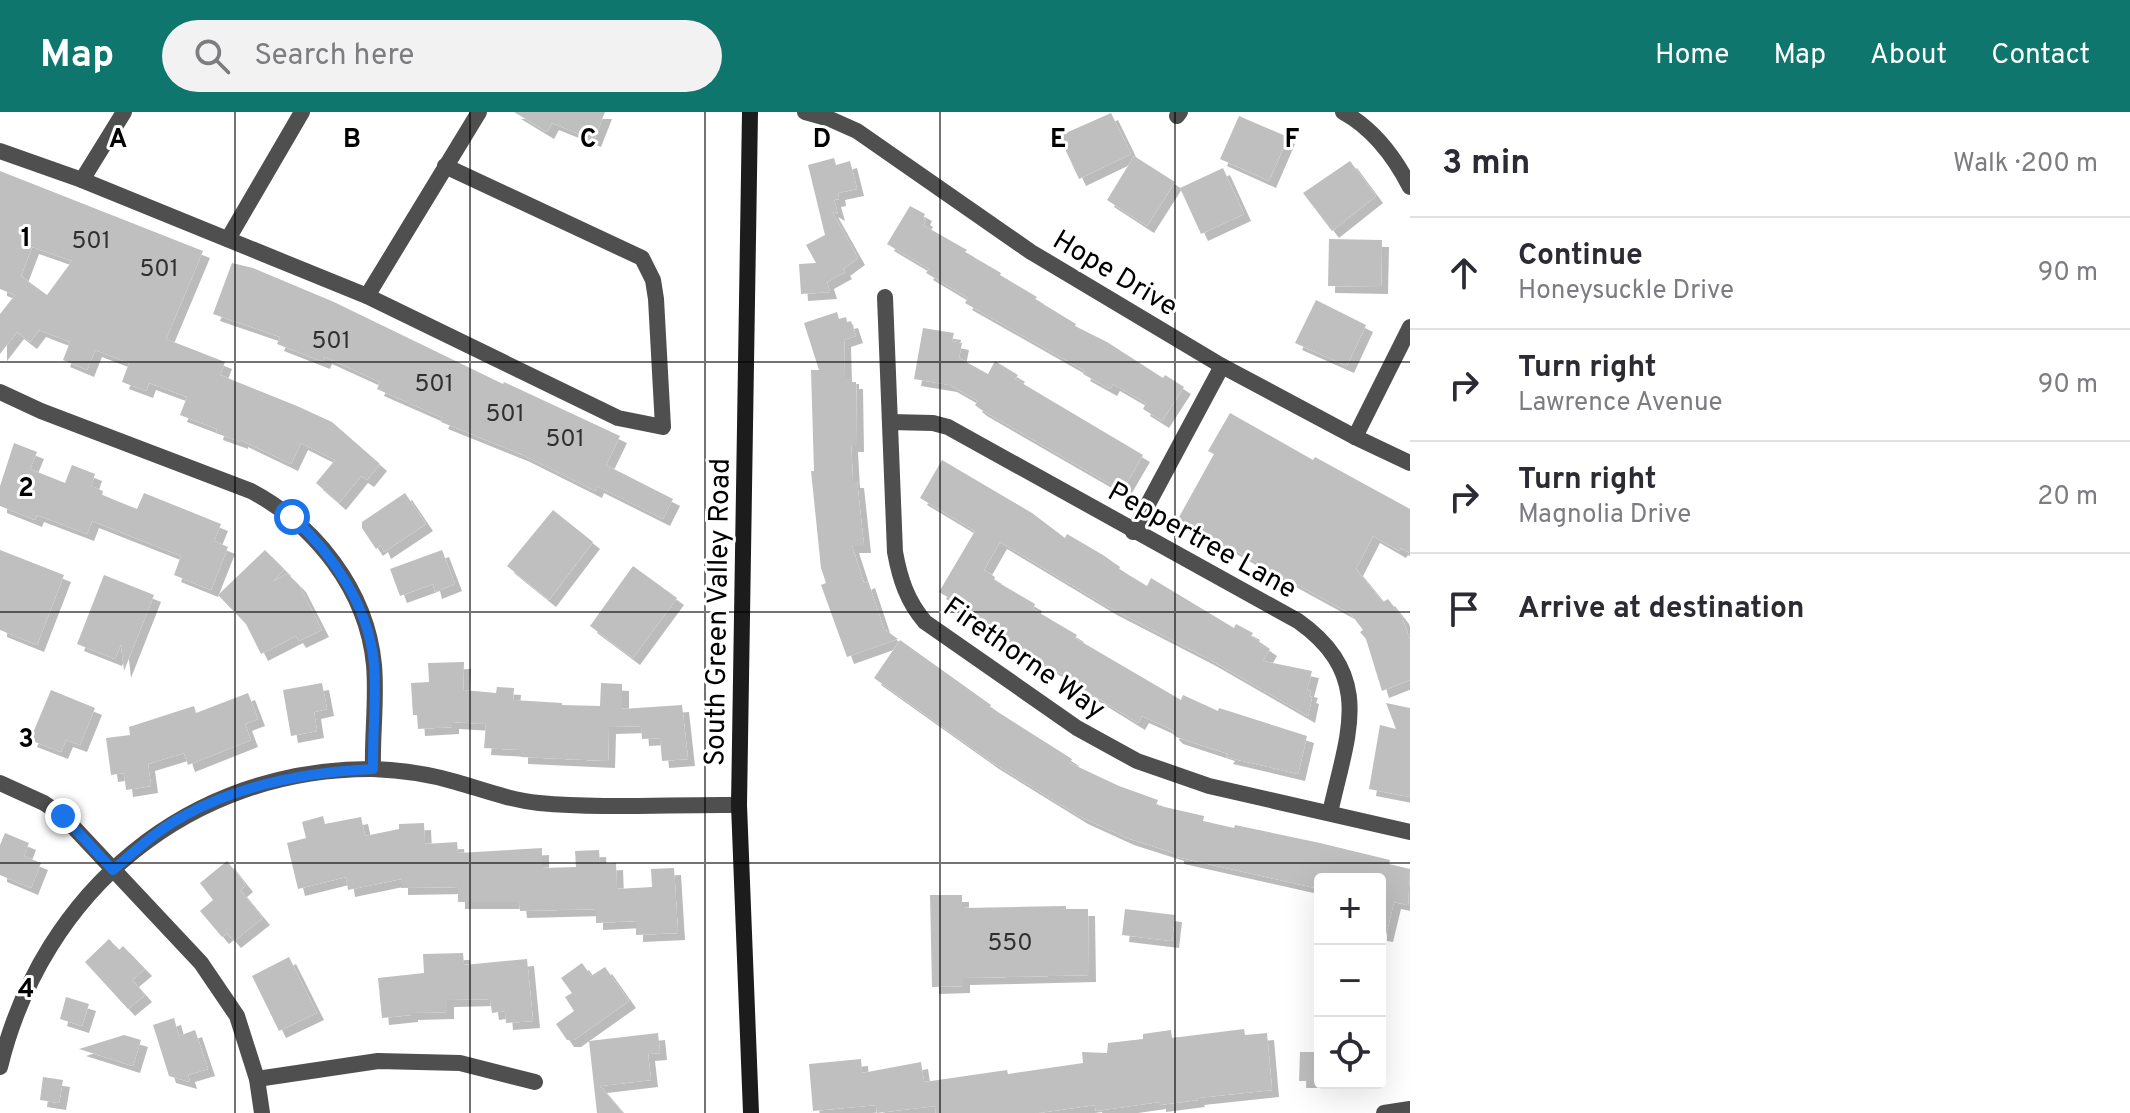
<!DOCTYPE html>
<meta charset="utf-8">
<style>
body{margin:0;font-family:Overpass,sans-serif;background:#f2f2f3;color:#2b2b33}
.controls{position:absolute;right:24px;bottom:24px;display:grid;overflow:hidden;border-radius:8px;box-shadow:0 8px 32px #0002}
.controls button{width:72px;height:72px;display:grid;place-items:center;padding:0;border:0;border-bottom:2px solid #e1e1e2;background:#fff;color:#2b2b33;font:40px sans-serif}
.stop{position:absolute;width:24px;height:24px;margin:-18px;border:6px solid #1a73e8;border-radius:50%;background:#fff}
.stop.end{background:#1a73e8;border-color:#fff;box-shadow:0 2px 8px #0008}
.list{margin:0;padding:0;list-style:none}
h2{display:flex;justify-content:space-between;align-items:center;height:104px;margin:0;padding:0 32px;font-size:34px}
h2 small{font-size:26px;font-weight:400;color:#7c7c81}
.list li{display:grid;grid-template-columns:52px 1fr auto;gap:24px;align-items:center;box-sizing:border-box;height:112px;padding:0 32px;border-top:2px solid #e1e1e2}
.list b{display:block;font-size:30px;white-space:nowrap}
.list p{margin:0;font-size:26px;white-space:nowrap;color:#7c7c81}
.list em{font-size:26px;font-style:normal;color:#7c7c81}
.icon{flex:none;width:44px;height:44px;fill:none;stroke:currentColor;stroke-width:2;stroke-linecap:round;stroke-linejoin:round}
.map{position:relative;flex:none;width:1410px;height:1001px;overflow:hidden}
header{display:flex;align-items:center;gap:48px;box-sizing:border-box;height:112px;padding:0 40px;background:#0f766e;color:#fff}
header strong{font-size:38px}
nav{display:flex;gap:44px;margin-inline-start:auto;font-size:28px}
.search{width:560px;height:72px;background:#f2f2f3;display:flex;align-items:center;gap:20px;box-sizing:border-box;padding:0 28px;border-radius:44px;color:#7c7c81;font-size:30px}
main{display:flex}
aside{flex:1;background:#fff}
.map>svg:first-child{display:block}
.building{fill:#bfbfbf;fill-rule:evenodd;filter:url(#shadow)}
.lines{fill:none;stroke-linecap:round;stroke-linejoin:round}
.street{stroke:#4f4f4f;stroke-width:16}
.secondary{stroke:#1c1c1c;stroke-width:16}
.route{stroke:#1a73e8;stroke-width:10}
.grid{fill:none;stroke:#000;stroke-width:2;stroke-opacity:0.55}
.labels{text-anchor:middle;stroke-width:6;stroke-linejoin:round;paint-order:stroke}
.number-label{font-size:24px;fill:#303030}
.street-label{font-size:28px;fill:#000;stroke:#fff}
.grid-label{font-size:26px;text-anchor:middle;font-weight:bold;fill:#000;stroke:#fff;stroke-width:6;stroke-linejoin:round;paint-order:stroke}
</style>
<header>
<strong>Map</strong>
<div class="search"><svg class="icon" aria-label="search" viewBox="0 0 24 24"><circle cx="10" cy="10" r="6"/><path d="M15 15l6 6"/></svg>Search here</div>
<nav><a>Home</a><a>Map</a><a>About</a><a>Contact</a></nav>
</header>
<main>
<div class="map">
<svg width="1410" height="1001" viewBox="0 0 1410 1001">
<defs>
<filter id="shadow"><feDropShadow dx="7" dy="7" stdDeviation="0" flood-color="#0004"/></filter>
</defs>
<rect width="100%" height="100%" fill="#fff"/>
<g class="building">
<path d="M514,0H605L594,28L552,11L547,20Z"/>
<path d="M1111,1L1131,42L1079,67L1059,24Z"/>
<path d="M1239,4L1288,25L1269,69L1220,47Z"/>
<path d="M1134,44L1175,70L1147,114L1107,88Z"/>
<path d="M834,46L836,53L850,49L857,77L838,81L839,87L834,88L838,102L831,98L858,146L843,157L845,160L827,170L830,180L801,182L799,152L816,151L806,133L825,123L808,53Z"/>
<path d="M1350,49L1376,84L1332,119L1303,81Z"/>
<path d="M1223,56L1244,102L1201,122L1180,76Z"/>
<path d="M0,59L203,139L166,227L225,250L220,263L297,294L332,310L380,352L367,368L361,364L339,391L316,371L335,348L301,331L291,352L241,328V330L216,321L217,317L180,303L187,285L149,271L146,279L122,270L129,251L95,238L87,258L63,248L70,230L39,218L30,230L17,220L0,242V202L15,183L0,177ZM32,135L72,149L47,183L21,164Z"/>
<path d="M910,94L925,102L923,106L926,108L923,113L967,138L965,140L1001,161L1000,163L1037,185L1035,187L1076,212L1075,214L1107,230L1163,266L1165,263L1184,275L1162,309L1143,297L1146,291L1113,272L1110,277L1083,262L1085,259L965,191L968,186L926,161L929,157L887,132Z"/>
<path d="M1329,127L1382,128L1381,175L1328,174Z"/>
<path d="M232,151L253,156L334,190L503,272L504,270L620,324L606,353L673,387L663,407L597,374L595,379L523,343L441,310L443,306L377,277L380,270L325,245L323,250L277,232L280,225L213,202Z"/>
<path d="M1316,188L1366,213L1347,254L1295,231Z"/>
<path d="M837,200L839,207L846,205L847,210L851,209L856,224L844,228L845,265H852V270H856L857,333H851L853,369H857L864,434H852L864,471L868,469L884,517L898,527L847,545L821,473L826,471L821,456L811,359H814L811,258H819L804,211Z"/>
<path d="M923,216L954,221L952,229L962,231L959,246L988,262L995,249L1018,263L1015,267L1143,343L1122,379L980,297L975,293L978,289L950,273L914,267Z"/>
<path d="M1230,301L1313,348L1315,345L1410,397V441L1401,436L1399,439L1373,424L1356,457L1383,490L1388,487L1402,505L1410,528V568L1382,579L1366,527L1360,520L1363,518L1351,502L1178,407L1214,342L1208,339Z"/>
<path d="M14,331L37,340L30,357L65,371L72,353L95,362L91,374L103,379L102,383L137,397L144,381L221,412L214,429L228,435L211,478L174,463L181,444L92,409L87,422L37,403L35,408L0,394V374Z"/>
<path d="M942,348L1032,401L1065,426L1067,422L1103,443L1120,455L1119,457L1147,474L1151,466L1234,516L1236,512L1253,521L1251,524L1270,537L1263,549L1312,559L1307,578L1311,579L1309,584L1312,585L1308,604L1209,547L1110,496L1000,430L984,458L995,465L994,468L1035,492L1033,497L1077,523L1075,526L1181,588L1183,583L1218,599L1219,596L1307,624L1298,662L1226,645L1228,642L1176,625L1172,621L1173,618L1142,604L1138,611L1083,577L1079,572L1021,538L1022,535L997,521L998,517L988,509L939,480L975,419L920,386Z"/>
<path d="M405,381L426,412L384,440L381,433L376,437L362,416V410Z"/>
<path d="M553,398L593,430L549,488L507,454Z"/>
<path d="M0,438L64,463L37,533L0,518Z"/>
<path d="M265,438L284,457L273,470L287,461L299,473L322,518L299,529L296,524L261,542L246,512L218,483Z"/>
<path d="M442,438L455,472L435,480L433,472L400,484L390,457Z"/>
<path d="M633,454L677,486L633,546L590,514Z"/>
<path d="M104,463L154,483L124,559L121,532L115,547L77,532Z"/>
<path d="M900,528L991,593L990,595L1072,647L1070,651L1119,674L1158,688L1156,693L1204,704L1203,709L1234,716L1235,713L1320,731L1390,748L1389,752L1410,757L1408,793L1394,790L1386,823L1380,822V767H1320V777L1177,745V742L1127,726L1081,705L992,650L874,566Z"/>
<path d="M464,550L463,578L496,581L497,575L514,576L513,588L562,591V593L600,594L601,571L622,572V597L682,593L688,647L662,649L660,626L642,627L641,614L609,615L608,649L521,645V638L484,636L486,612L452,610V615L418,617L417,603H413L411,571L429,570L428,551Z"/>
<path d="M322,571L327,597L314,600L317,619L291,624L283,578Z"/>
<path d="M51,578L95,596L80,633L66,628L61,640L30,628Z"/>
<path d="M248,581L258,607L245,612L251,628L188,653L184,641L148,652L151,674L126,678L124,661L111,663L106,626L130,623L129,615L194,594L196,601Z"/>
<path d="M1386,591L1410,596V685L1369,677L1380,613L1396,617Z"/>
<path d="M323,704L325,712L361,705L365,724L399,717V712L424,711L425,732L457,730L458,741L542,736V756L576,755L575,739L599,738L600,752L616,751L617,777L652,775L651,757L674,756L678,821L636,823V809L596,811V797L520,799L519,790H458V775L401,776V767L348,778L346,765L298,777L287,731L306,726L302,710Z"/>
<path d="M5,721L29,731L24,744L41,751L31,776L0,763V733Z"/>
<path d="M227,749L246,773L240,778L263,806L234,829L227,821L222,825L200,799L213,788L200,771Z"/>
<path d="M930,783H962V796L1066,794V797H1088L1089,863L963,866V874L932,875Z"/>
<path d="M1125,797L1175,803L1172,829L1122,823Z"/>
<path d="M109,827L119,838L123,834L145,857L132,868L145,883L128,897L85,850Z"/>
<path d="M463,841L464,853L527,847L533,909L506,911L505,899L492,901L490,887L447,888V900L411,901V903L382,906L378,866L424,861L423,842Z"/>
<path d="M289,845L317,901L279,919L252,864Z"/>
<path d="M582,851L591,864L605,855L629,889L574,928H567L556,912L574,899L565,885L572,881L561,866Z"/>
<path d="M66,885L89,892L82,914L60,907Z"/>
<path d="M174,906L179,924L195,918L208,957L188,963L190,970L169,964L153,913Z"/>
<path d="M1244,917L1245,923L1267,921L1272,978L1197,986L1198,988L1159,993V990L1096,999L1095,993L1038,1001H936L935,994L877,1001L876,993L813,999L809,952L861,947L862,961L921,950L924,970L1007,958L1008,962L1083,951L1082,940L1107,941L1108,931L1143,927V922L1171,918L1172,926Z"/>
<path d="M658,921L660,941L648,942L651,968L600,974L623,1001H597L589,929Z"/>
<path d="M124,923L141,928L133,954L79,937Z"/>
<path d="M1300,940H1320V969H1299Z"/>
<path d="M43,965L63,968L59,991L40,988Z"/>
</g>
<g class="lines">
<g class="street">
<path d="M805,0L830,7L857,19L1031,140L1222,254L1355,325L1410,351"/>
<path d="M1343,0C1374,17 1394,44 1410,75"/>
<path d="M1177,4L1180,0"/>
<path d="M0,39L82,68L367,184L618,306L663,315L656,187L653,168L642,146L445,54"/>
<path d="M82,68L124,0"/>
<path d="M228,127L302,0"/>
<path d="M367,184L479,0"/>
<path d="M885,185L895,440C900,467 907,489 925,510L1077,616L1137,649L1209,674L1410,720"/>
<path d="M0,280L41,299L251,379C315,413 367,478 374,553C377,587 372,623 373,657"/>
<path d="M890,310L933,311L948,315L1298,509C1376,564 1347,623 1330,701"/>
<path d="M1355,325L1410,215"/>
<path d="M1133,420L1222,254"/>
<path d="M0,671L44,691L63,704L201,851L237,904L257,967L262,1001"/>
<path d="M0,955C43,779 189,656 373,657C401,658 429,662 456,670C484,678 510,688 539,691C605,697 673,692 739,693"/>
<path d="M257,967L378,949L460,951L535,970"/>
<path d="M1384,1001L1410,997"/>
</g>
<path class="secondary" d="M750,0L739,693L751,1001"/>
</g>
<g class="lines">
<path class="route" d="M63,704L113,758C135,739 156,719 182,705C240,672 307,660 373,657C372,623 377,587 374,552C369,495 333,442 292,405"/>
</g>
<path class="grid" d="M235,0V1001M470,0V1001M705,0V1001M940,0V1001M1175,0V1001M0,250H1410M0,500H1410M0,751H1410"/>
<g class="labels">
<g class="number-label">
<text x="91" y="136">501</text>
<text x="159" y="164">501</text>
<text x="331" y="236">501</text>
<text x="434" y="279">501</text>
<text x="505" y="309">501</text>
<text x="565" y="334">501</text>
<text x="1010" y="838">550</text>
</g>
<g class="street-label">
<text transform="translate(1116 160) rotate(31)" y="10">Hope Drive</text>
<text transform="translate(1203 427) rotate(29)" y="10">Peppertree Lane</text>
<text transform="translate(716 500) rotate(-89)" y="10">South Green Valley Road</text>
<text transform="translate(1025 545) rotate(35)" y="10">Firethorne Way</text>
</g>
</g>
<g class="grid-label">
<text x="118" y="35">A</text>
<text x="352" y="35">B</text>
<text x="588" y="35">C</text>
<text x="822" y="35">D</text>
<text x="1058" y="35">E</text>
<text x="1292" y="35">F</text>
<text x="26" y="134">1</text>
<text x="26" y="384">2</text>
<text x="26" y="635">3</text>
<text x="26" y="885">4</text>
</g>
</svg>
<div class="controls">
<button>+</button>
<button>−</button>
<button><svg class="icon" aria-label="locate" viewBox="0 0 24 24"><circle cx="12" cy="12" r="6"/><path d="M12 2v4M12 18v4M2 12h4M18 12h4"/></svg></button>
</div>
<div class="stop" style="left:292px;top:405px"></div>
<div class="stop end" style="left:63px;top:704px"></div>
</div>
<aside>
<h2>3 min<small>Walk · 200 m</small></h2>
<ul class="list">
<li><svg class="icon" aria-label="ahead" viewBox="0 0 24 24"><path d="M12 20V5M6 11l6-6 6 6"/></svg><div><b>Continue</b><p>Honeysuckle Drive</p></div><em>90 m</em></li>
<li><svg class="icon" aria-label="right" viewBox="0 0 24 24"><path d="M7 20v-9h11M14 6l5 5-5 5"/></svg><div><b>Turn right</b><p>Lawrence Avenue</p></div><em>90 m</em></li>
<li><svg class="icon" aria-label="right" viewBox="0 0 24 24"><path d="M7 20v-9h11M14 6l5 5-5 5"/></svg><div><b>Turn right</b><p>Magnolia Drive</p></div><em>20 m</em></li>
<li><svg class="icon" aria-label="arrive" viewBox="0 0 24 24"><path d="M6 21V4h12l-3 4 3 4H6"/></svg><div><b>Arrive at destination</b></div></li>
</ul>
</aside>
</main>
